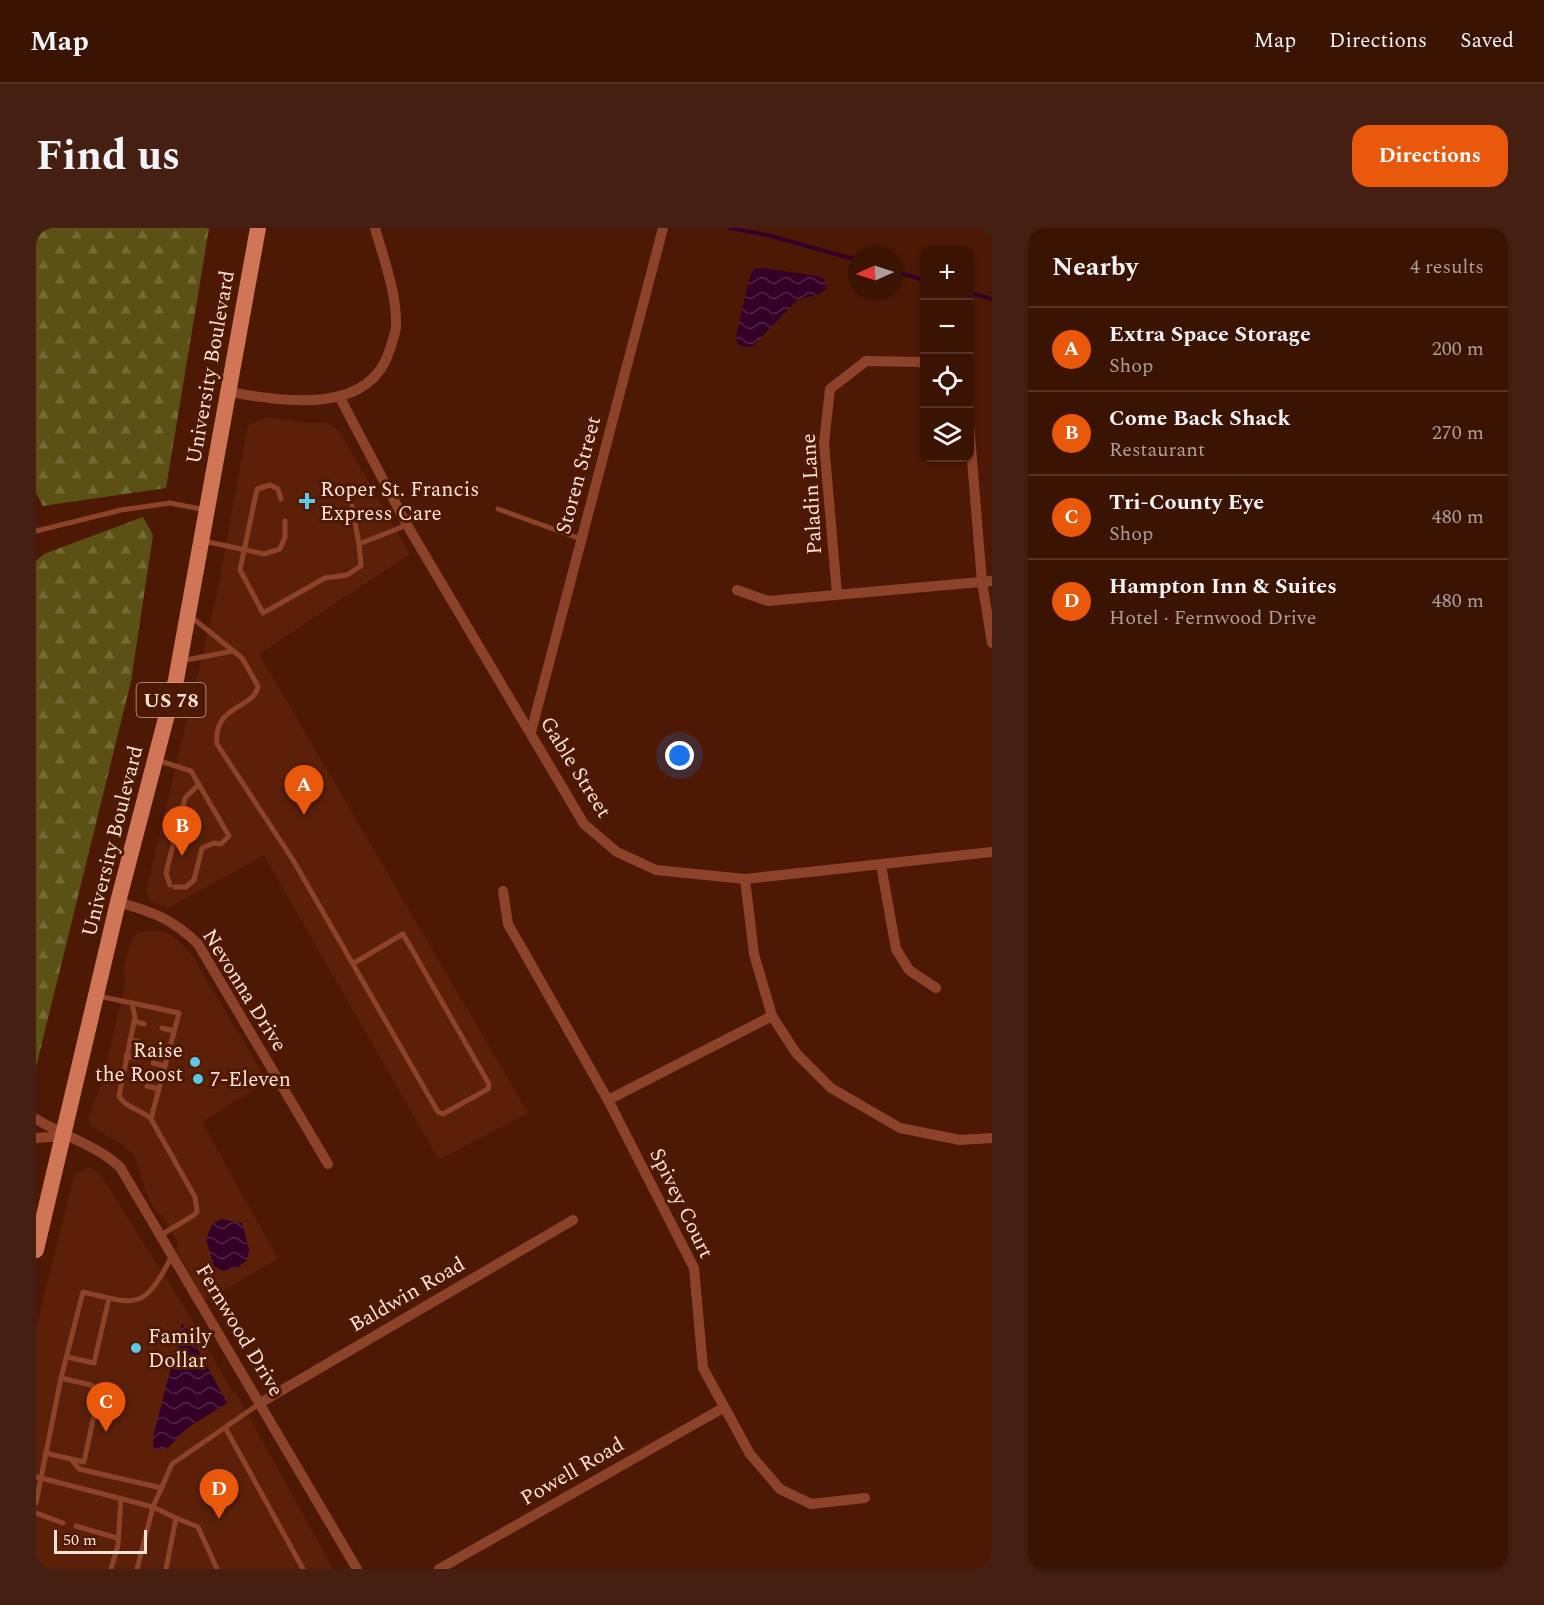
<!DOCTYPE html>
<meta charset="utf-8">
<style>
body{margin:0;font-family:Spectral,serif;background:#452012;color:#f1f3f6}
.controls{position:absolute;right:18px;top:18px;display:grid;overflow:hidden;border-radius:12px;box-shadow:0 2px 4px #0004}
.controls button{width:54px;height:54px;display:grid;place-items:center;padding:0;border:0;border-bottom:2px solid #543225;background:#3a1303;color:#f1f3f6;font:30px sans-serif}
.compass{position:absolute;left:812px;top:18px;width:54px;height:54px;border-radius:50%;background:#3a1303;box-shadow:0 2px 4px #0004;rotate:267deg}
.scale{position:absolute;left:18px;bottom:15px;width:93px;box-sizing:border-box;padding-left:6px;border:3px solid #fde2d9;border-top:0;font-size:16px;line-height:21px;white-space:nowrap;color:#fde2d9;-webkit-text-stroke:4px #4e1904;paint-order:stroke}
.you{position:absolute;left:644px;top:528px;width:21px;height:21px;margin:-15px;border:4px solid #fff;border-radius:50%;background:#1a73e8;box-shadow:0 0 0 9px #1a73e833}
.badge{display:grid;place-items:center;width:39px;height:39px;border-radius:50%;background:#ea580c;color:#fff;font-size:20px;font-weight:700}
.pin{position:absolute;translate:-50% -50px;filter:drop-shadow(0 2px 3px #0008)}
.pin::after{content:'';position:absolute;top:32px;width:21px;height:18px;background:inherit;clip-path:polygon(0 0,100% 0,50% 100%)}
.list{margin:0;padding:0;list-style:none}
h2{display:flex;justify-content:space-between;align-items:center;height:78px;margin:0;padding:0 24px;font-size:26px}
h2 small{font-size:20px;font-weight:400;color:#ab9e9a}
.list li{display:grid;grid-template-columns:39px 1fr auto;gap:18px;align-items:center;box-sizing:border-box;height:84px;padding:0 24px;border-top:2px solid #543225}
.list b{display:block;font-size:22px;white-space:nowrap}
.list p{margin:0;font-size:20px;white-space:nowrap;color:#ab9e9a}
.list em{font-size:20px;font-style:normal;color:#ab9e9a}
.icon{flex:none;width:33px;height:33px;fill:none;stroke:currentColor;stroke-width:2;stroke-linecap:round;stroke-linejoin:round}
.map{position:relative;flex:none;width:956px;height:1341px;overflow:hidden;border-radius:18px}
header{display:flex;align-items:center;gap:36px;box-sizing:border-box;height:84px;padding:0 30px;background:#3a1303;border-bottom:2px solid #543225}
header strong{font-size:28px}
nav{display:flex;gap:33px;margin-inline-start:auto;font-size:21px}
.intro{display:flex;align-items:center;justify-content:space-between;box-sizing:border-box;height:144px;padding:0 36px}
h1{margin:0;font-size:42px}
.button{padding:15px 27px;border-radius:18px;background:#ea580c;color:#fff;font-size:21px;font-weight:700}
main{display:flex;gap:36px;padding:0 36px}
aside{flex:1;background:#3a1303;border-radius:18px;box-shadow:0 2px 4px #0004}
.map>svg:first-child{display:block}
.built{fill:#5c2008}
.forest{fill:url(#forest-firs)}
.water{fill:url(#water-waves)}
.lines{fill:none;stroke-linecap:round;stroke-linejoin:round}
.stream{stroke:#340028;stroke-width:4}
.lane{stroke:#8c4329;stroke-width:5}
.street{stroke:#8c4329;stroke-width:10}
.primary{stroke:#d07556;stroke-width:16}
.poi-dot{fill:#5bc8e7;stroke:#4e1904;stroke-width:2}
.labels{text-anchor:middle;stroke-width:6;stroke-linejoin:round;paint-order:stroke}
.shield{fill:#4e1904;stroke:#c8a699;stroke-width:1.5}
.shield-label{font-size:20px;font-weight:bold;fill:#fde2d9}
.street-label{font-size:21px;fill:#fde2d9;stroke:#4e1904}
.poi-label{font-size:21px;fill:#fde2d9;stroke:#4e1904;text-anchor:start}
</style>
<header>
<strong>Map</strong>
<nav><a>Map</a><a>Directions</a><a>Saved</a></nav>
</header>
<div class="intro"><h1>Find us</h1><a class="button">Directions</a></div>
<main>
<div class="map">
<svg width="956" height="1341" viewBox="0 0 956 1341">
<defs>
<pattern id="forest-firs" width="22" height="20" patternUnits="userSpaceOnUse" patternTransform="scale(1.5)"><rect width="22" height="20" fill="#5b5115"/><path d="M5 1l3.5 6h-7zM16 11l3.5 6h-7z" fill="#736a36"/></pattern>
<pattern id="water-waves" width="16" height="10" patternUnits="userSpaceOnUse" patternTransform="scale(1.5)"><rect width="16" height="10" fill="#340028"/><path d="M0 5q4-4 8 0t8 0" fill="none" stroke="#522547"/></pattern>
</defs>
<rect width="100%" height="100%" fill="#4e1904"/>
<g class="built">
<path d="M232,189L271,195L290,194L303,203L374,326L223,426L492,885L403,932L228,627L132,680L115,673L110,663L181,366L211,201L214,196Z"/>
<path d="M110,703H124L138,709L155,726L231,853L166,894L242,1031L168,1073L141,1022L142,1014L127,988L120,984L109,962L99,929L88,918L57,899L52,890L65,858L89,756L88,741L94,716L99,707Z"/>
<path d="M54,939L64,946L150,1082L195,1162L201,1167L297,1341H0V1101L38,947Z"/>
</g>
<g class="forest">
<path d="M0,0H173L130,260L7,278L0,265Z"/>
<path d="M107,289L117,307L95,453L0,839V333L8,326Z"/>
</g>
<g class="water">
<path d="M728,40L781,48L789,52L790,61L784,66L761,72L716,119H707L701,115L700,108L714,48L718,41Z"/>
<path d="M185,991L206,995L213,1021L211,1032L201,1040L187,1043L178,1038L170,1011L177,995Z"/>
<path d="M146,1096L151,1101L191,1175L150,1201L133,1219L123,1222L117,1219L118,1206Z"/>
</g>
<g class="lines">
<g class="stream">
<path d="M694,0L731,7L821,32"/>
<path d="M857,43L888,52"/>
<path d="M933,64L956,71"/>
</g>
<g class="lane">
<path d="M245,271L242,261L234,257L221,261L204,342L227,385L289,350L311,347L325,338L323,316L371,297"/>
<path d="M316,278L323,316"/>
<path d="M462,281L545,311"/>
<path d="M0,303L85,282L134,275L170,282"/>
<path d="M168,313L228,326L244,321L249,309V293"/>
<path d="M154,388L206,430L222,458C218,482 177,476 181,516L257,632L402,884L407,886L452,861L453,856L367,706L318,735"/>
<path d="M145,433L197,423"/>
<path d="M121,532L155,543L193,608L185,616L178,615L166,620L158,652L150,659H139"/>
<path d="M134,657L130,645L149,570L163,556"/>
<path d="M62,768L96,775L99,789L83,868C90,881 106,881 115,891L159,969L161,984L158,987L125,1007"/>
<path d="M96,775L143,785L115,891"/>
<path d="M98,793L108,796"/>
<path d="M126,800L138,803"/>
<path d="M94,812L103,814"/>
<path d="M122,819L133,822"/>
<path d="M90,828L99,830"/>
<path d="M117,835L129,838"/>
<path d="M111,858L123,861"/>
<path d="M31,1129L58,1135L73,1070"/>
<path d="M25,1150L47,1064C102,1077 107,1083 136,1028"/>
<path d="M190,1201L267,1341"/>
<path d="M35,1231L43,1241L126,1260"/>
<path d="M0,1249L5,1250L25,1150L55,1157L63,1164L48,1234L9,1225"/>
<path d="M0,1275L5,1250L117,1279L136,1236L223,1176"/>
<path d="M0,1285L27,1295"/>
<path d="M40,1298L81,1310"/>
<path d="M75,1341L82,1317L85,1270"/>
<path d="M101,1341L117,1279L140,1290"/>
<path d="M130,1341L140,1290L162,1299L181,1341"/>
</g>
<g class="street">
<path d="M193,164C246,173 334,189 354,121C356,114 359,106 360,99C361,65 348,32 339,0"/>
<path d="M303,168L371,297L548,596L581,624L620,642L709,651L956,624"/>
<path d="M933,195L946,354L956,415"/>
<path d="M701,362L732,373L956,353"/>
<path d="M801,366L788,215L794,161L830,133L884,134L888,137"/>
<path d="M495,504L627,0"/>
<path d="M845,637L860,721L873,742L900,760"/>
<path d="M709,651L718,726L736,788L760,825L795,860L864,900L924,912L956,910"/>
<path d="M467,663L472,696L572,872L658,1040L667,1140L714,1226L744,1261L775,1276L829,1270"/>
<path d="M82,674C116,684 136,690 162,716L292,936"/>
<path d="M572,872L736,788"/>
<path d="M0,891C28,908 60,917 84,939L321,1341"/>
<path d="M0,910L28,908"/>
<path d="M224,1175L537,992"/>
<path d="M403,1341L687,1180"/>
</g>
<path class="primary" d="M0,1022L82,674L140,452L222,0"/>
</g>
<g class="poi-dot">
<path d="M268 264h6v6h6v6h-6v6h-6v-6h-6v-6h6z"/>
<circle cx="159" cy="834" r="6"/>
<circle cx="162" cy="851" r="6"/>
<circle cx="100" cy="1120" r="6"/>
</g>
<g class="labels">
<rect class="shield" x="100.5" y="455" width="69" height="34" rx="4.5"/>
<g class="shield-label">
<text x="135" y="479">US 78</text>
</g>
<g class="street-label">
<text transform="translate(174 139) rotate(-80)" y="7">University Boulevard</text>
<text transform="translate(542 247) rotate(-75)" y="7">Storen Street</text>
<text transform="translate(775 266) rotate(-93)" y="7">Paladin Lane</text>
<text transform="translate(540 539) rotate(58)" y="7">Gable Street</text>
<text transform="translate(76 613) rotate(-76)" y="7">University Boulevard</text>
<text transform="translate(209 762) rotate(58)" y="7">Nevonna Drive</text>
<text transform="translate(646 975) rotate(64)" y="7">Spivey Court</text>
<text transform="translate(371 1066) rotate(-30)" y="7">Baldwin Road</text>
<text transform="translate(204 1102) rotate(59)" y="7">Fernwood Drive</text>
<text transform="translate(536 1243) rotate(-30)" y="7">Powell Road</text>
</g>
<g class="poi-label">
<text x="284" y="268">Roper St. Francis<tspan x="284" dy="24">Express Care</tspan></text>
<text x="147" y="829" text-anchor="end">Raise<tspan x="147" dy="24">the Roost</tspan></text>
<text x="174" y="858">7-Eleven</text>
<text x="112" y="1115">Family<tspan x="112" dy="24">Dollar</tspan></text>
</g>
</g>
</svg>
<div class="controls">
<button>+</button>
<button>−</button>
<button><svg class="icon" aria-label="locate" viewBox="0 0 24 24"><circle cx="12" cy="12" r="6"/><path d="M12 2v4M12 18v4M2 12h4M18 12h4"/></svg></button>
<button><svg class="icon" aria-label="layers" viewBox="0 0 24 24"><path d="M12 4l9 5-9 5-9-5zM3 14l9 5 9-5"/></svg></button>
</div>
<svg class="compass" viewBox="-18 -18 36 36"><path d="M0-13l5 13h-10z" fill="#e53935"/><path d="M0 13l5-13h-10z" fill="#ab9e9a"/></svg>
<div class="scale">50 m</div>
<div class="you"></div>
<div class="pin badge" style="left:268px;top:587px">A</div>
<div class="pin badge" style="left:146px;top:628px">B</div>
<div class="pin badge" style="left:70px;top:1204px">C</div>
<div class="pin badge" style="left:183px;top:1291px">D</div>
</div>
<aside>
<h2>Nearby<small>4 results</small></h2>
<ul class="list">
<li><span class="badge">A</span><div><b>Extra Space Storage</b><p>Shop</p></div><em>200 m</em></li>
<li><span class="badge">B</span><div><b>Come Back Shack</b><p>Restaurant</p></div><em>270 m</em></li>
<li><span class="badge">C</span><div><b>Tri-County Eye</b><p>Shop</p></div><em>480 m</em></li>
<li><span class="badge">D</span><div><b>Hampton Inn &amp; Suites</b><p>Hotel · Fernwood Drive</p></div><em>480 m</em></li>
</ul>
</aside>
</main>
